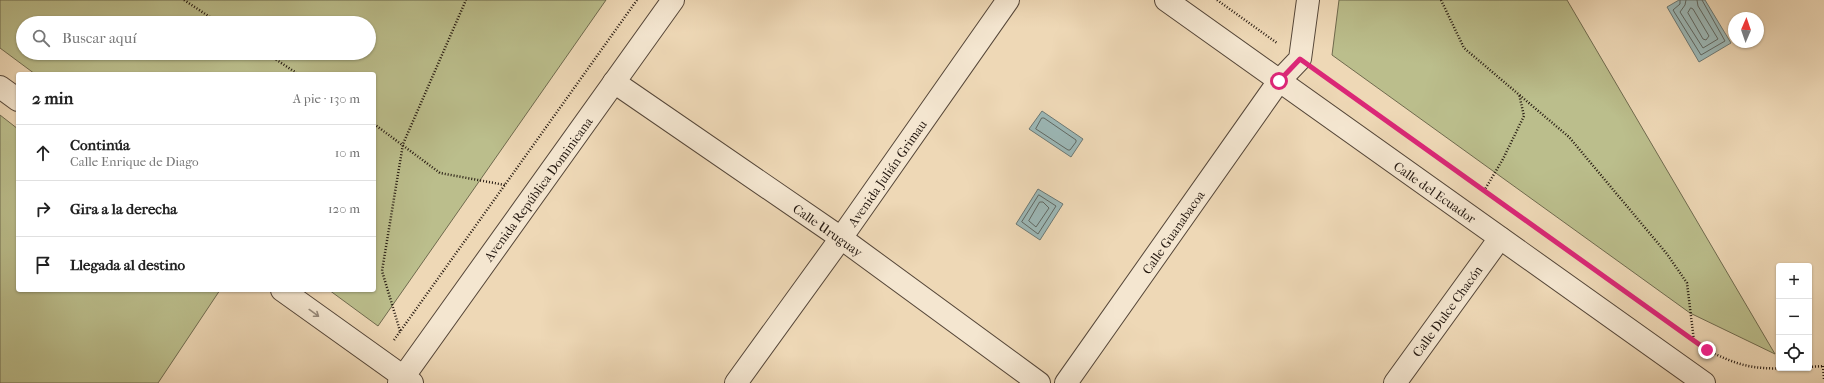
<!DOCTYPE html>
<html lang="es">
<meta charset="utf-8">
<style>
body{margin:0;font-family:"IM FELL French Canon",serif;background:#f2f2f2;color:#222}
.controls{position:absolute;right:12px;bottom:12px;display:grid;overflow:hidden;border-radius:4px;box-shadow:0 1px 3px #0004}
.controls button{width:36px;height:36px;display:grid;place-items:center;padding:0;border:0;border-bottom:1px solid #e0e0e0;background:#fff;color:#222;font:20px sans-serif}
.compass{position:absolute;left:1728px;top:12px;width:36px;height:36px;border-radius:50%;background:#fff;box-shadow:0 1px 3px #0004;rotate:2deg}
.stop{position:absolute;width:12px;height:12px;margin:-9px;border:3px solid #db2777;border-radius:50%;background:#fff}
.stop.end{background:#db2777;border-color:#fff;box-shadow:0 1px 4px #0008}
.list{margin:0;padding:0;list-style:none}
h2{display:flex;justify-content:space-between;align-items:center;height:52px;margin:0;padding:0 16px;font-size:17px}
h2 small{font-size:13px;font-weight:400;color:#767676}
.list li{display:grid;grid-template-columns:26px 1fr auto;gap:12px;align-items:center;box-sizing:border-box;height:56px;padding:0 16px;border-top:1px solid #e0e0e0}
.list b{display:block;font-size:15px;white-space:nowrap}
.list p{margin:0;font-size:13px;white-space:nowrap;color:#767676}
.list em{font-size:13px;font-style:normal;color:#767676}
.icon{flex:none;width:22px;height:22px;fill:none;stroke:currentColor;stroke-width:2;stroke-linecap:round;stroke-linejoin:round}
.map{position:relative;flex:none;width:1824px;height:383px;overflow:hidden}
.search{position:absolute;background:#fff;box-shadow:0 1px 3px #0004;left:16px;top:16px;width:360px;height:44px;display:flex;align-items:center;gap:10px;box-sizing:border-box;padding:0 14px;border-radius:22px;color:#767676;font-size:15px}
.panel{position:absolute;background:#fff;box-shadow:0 1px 3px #0004;left:16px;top:72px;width:360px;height:220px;border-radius:4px}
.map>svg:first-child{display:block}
.green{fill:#bbbe8c;stroke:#6f6a4e;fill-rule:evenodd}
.water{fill:#9cb8b7;stroke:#6c7874}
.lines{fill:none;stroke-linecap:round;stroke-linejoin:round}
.shore{stroke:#606863;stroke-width:1}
.pedestrian-casing{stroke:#564739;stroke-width:24}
.minor-casing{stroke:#564739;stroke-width:24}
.path{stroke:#23170f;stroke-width:2.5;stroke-dasharray:1 2;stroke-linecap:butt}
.pedestrian{stroke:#f4e6d0;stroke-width:22}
.minor{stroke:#f4e6d0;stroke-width:22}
.oneway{stroke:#968979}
.route{stroke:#db2777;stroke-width:5}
.labels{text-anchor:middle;stroke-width:3;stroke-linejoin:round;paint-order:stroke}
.street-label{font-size:13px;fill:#23170f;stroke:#f4e6d0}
</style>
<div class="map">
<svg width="1824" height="383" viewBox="0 0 1824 383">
<rect width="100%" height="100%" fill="#eed8b6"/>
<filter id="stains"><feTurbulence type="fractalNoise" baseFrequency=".005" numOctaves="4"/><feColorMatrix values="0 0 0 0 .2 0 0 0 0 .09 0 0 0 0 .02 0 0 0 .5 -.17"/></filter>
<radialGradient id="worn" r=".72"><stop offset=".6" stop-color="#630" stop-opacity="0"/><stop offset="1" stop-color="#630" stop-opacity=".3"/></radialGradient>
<g class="green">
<path d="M0,0H606L378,326L329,290H374V74H35L0,48ZM23,23H369V53H23Z"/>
<path d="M1339,0H1567L1775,354L1690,313L1332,55Z"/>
<path d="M0,115L18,129V290H220L158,383H0Z"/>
</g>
<g class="water">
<path d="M1679,0H1705L1731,43L1699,62L1667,7Z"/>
<path d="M1042,111L1083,139L1071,157L1029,129Z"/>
<path d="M1038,189L1063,204L1040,240L1016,224Z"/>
</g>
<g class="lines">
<g class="shore">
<path d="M1680,0V4L1673,10L1701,55L1725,41L1702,0"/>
<path d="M1686,0L1685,5L1680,12L1703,48L1718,39L1698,6L1697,0"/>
<path d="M1691,8L1693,9L1709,36L1706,40L1703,39L1688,13Z"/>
<path d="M1042,118H1044L1076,140V142L1070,150H1068L1036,129Z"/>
<path d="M1039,195L1056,206L1038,234L1022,222Z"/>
<path d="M1040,202H1043L1049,208L1036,227L1029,221Z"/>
</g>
<defs>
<g id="pedestrian">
<path d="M614,82L841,238L1039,383"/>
<path d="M736,383L841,238L1008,0"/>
<path d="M1395,383L1500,238"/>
</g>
<g id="minor">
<path d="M1166,0L1704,383"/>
<path d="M0,87L18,100"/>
<path d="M282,290L412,383"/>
<path d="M399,383L673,0"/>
<path d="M1066,383L1279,81L1300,59L1308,0"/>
</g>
</defs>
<use href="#pedestrian" class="pedestrian-casing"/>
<use href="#minor" class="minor-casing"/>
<g class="path">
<path d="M184,0L219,23"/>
<path d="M1217,0L1277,43"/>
<path d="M1441,0L1464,48L1569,137L1667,254L1687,283L1694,341"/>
<path d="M266,53L298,74"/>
<path d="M1321,74L1707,350C1737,365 1753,370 1788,368"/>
<path d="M374,124L440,173L505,185"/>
<path d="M1484,191L1503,159L1524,116L1519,94"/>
<path d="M400,331L382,271L403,144L466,0"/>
<path d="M394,340L637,0"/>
<path d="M1823,366L1824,379"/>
<path d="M1809,367L1824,366"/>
</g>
<use href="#pedestrian" class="pedestrian"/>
<use href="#minor" class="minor"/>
</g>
<defs><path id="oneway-shaft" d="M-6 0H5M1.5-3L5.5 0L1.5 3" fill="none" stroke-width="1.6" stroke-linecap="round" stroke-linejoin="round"/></defs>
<use class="oneway" href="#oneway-shaft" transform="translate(314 313) rotate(36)"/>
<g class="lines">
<path class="route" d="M1279,81L1300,59L1707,350"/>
</g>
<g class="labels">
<g class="street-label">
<text transform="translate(887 173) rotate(-55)" y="5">Avenida Julián Grimau</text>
<text transform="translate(538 189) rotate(-54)" y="5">Avenida República Dominicana</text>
<text transform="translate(1435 192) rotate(35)" y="5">Calle del Ecuador</text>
<text transform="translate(828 230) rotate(35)" y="5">Calle Uruguay</text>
<text transform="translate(1173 232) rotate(-55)" y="5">Calle Guanabacoa</text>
<text transform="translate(1447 311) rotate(-54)" y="5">Calle Dulce Chacón</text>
</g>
</g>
<rect width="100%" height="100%" filter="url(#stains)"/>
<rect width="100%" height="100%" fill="url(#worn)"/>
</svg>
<div class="controls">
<button>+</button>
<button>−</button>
<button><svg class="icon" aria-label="locate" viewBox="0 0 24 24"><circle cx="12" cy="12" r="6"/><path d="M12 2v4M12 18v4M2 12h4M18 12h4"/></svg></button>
</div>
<svg class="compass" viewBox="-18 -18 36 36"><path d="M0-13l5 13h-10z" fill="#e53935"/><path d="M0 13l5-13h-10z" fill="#767676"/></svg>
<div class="stop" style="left:1279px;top:81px"></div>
<div class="stop end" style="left:1707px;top:350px"></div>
<div class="search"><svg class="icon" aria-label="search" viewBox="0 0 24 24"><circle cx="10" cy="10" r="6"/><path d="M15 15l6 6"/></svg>Buscar aquí</div>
<section class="panel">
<h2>2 min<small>A pie · 130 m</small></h2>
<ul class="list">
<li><svg class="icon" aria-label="ahead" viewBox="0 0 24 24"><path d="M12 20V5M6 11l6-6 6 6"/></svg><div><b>Continúa</b><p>Calle Enrique de Diago</p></div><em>10 m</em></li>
<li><svg class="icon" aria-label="right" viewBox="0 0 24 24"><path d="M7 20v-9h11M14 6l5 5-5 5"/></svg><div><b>Gira a la derecha</b></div><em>120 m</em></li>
<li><svg class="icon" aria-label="arrive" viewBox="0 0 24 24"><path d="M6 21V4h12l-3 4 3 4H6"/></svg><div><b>Llegada al destino</b></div></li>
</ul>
</section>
</div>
